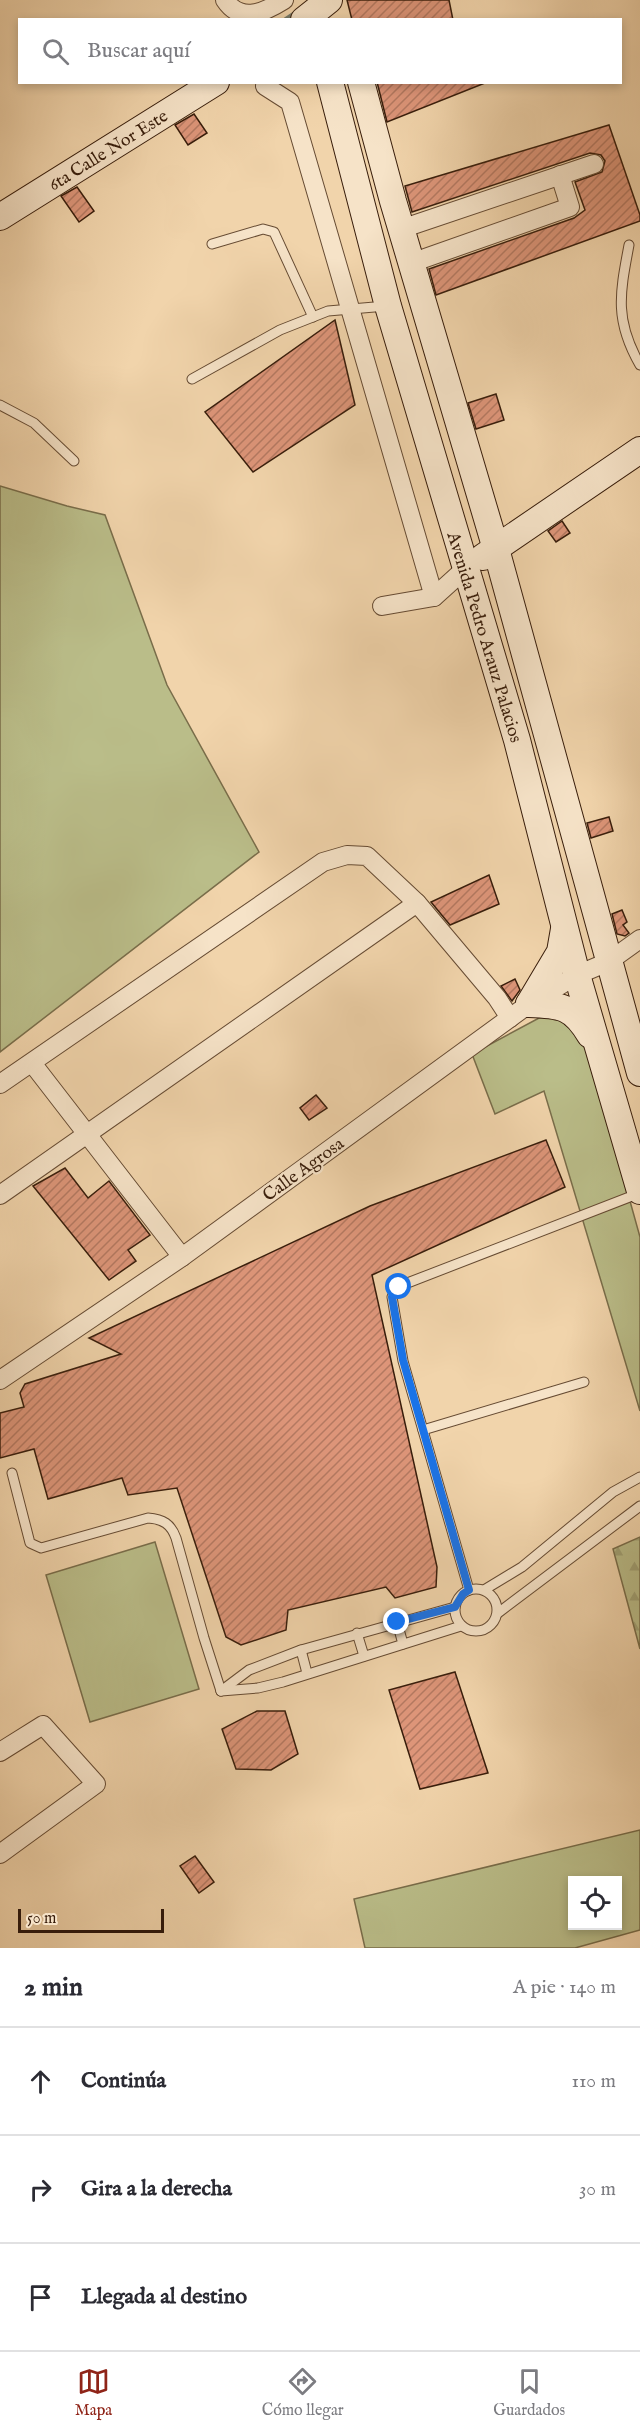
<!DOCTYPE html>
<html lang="es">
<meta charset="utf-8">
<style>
body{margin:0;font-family:"IM FELL English",serif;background:#f7f7f7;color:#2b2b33}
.controls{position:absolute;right:18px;bottom:18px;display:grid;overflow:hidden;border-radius:0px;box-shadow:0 3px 9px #0003}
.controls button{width:54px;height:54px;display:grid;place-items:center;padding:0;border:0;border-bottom:2px solid #e1e1e2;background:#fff;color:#2b2b33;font:30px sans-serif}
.scale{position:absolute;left:18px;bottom:15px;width:146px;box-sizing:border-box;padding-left:6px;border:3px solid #381d0b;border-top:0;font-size:16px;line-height:21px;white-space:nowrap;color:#381d0b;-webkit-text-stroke:4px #f6e3c8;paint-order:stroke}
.stop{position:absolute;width:18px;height:18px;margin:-14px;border:4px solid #1a73e8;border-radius:50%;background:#fff}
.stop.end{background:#1a73e8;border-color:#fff;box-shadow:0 2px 6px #0008}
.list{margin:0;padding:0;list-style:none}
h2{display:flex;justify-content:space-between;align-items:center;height:78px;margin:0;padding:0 24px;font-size:26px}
h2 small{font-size:20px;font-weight:400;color:#7c7c81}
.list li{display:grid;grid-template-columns:39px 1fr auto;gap:18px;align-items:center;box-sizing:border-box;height:108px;padding:0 24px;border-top:2px solid #e1e1e2}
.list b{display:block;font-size:22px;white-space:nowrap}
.list em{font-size:20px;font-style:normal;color:#7c7c81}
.icon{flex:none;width:33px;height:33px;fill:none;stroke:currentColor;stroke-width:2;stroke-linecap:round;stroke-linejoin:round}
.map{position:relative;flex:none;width:640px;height:1948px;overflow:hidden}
.search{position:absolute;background:#fff;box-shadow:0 3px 9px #0003;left:18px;right:18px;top:18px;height:66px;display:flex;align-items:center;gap:15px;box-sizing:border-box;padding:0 21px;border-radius:0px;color:#7c7c81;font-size:22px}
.sheet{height:402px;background:#fff}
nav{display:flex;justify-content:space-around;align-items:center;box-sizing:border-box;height:84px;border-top:2px solid #e1e1e2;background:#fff;font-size:16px;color:#7c7c81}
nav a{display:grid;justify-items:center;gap:3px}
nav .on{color:#8f2418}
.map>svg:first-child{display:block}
.grass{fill:#babd89;stroke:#796d4a;stroke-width:1.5;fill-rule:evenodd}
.forest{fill:url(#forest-firs);stroke:#796d4a;stroke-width:1.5}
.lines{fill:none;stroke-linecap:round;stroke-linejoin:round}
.stream{stroke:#737a6c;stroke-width:6}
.building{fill:url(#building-hatch);stroke:#381d0b;stroke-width:1.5}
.lane-casing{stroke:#664b33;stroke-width:11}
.street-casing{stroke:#664b33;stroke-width:20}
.secondary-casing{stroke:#381d0b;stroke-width:28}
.lane{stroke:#f6e3c8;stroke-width:9}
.street{stroke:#f6e3c8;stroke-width:18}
.secondary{stroke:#f6e3c8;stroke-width:26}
.route{stroke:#1a73e8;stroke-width:8}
.labels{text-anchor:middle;stroke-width:4.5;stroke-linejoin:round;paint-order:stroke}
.street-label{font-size:18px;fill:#381d0b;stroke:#f6e3c8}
</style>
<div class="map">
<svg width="640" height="1948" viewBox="0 0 640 1948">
<defs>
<pattern id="forest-firs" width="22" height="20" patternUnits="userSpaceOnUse" patternTransform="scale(1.5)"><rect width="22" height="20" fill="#babd89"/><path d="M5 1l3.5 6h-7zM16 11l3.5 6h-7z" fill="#a1a275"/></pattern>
<pattern id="building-hatch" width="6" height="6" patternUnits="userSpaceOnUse" patternTransform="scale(1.5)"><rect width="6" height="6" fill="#dd9579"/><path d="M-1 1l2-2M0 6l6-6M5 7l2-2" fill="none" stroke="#b47961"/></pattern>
</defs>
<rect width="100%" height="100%" fill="#f1d4ab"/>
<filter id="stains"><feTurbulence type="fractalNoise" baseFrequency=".00333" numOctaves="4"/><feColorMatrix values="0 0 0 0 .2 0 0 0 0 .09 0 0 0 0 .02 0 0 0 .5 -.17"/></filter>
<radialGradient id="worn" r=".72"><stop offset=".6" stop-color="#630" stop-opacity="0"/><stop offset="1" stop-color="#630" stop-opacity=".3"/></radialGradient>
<g class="grass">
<path d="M0,486L67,506L105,515L167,685L259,852L0,1052Z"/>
<path d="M558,1015L586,1043L640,1237V1411L544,1091L495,1114L472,1054L539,1018Z"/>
<path d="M155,1542L199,1689L90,1722L46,1575Z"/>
<path d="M640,1830V1930L575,1948H365L354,1899ZM572,1880H618V1926H572Z"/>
</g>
<path class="forest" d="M640,1537V1649L613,1549Z"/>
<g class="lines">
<path class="stream" d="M286,20L298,12"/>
</g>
<g class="building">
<path d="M347,0H449L453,20H352Z"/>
<path d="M377,82H485V83L387,122Z"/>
<path d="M194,114L207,133L188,145L175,125Z"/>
<path d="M609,125L640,215V221L436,295L429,269L574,218L585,210L575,182L602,172L605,161L601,155L590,153L412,212L405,186Z"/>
<path d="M77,187L94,211L79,222L61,196Z"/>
<path d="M335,320L355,405L253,472L205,412Z"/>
<path d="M496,394L504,420L476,429L468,403Z"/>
<path d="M562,521L570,533L556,542L548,531Z"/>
<path d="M609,817L613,831L591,838L587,823Z"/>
<path d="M489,875L499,904L450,925L431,902Z"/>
<path d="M622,910L627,922L623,925L629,933L625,936L617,934L612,914Z"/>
<path d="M515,979L520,990L512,1001L501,986Z"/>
<path d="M316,1095L327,1108L309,1120L300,1108Z"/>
<path d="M546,1140L565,1187L372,1275L437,1567L436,1587L395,1598L386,1587L288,1610L286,1630L241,1645L226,1637L177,1488L128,1495L122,1478L48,1499L34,1449L0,1458V1413L24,1407L20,1393L25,1384L121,1354L89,1338L370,1206Z"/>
<path d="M65,1168L88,1198L109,1181L150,1235L128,1250L136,1261L109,1280L33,1186Z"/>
<path d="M455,1672L488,1773L420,1789L389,1690Z"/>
<path d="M257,1711H285L298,1754L271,1770L236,1769L222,1729Z"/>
<path d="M195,1856L214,1882L199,1893L180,1866Z"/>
</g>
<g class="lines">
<defs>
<g id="lane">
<path d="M212,244L263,229L274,232L313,317"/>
<path d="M629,245C620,293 614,320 640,365"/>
<path d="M192,379L280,330L328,311L386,306"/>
<path d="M0,405L34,423L74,461"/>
<path d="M423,1430L584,1382"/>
<path d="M12,1473L30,1543L41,1548L148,1518C163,1519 171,1524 176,1538L204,1638L221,1691"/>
<circle cx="476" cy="1610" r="21"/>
<path d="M469,1590L403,1361L392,1297L397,1287L640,1193"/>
<path d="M484,1590L522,1567L613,1492L640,1477"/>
<path d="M498,1613L640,1506"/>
<path d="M397,1622L403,1644"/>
<path d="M357,1633L364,1656"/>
<path d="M301,1650L307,1673"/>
<path d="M221,1691L249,1670L301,1650L455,1607"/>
<path d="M221,1691L258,1688L283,1682L461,1626"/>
</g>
<g id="street">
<path d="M225,0C241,24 265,12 284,0"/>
<path d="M265,86L290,102L434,597"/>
<path d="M401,229L594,164"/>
<path d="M411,263L570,207L560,175"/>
<path d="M382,606L434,597L465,569"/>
<path d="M32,1063L182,1257"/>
<path d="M0,1084L323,862L347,855L367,856L417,903"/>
<path d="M0,1195L417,903L497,998L510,1018"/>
<path d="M0,1380L182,1257L529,1004L577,975L608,962L640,939"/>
<path d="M0,1752L43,1725L96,1784L0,1854"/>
</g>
<g id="secondary">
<path d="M304,20L329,0"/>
<path d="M330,82L388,306L517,740L577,975L640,1191"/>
<path d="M361,82L393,201L496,549L640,1073"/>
<path d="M0,217L216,82"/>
<path d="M483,557L640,450"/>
<path d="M529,1004L560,952L564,929"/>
<path d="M529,1004C561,1005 573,1006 590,1035"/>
</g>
</defs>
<use href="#lane" class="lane-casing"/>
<use href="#street" class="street-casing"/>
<use href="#secondary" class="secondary-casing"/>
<use href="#lane" class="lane"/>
<use href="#street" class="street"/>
<use href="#secondary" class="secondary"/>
</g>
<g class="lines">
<path class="route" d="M397,1622L455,1607L463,1594L469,1590L403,1360L392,1297L395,1289L399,1287"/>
</g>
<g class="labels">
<g class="street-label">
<text transform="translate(108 150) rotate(-32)" y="6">6ta Calle Nor Este</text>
<text transform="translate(485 637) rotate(73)" y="6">Avenida Pedro Arauz Palacios</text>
<text transform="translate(303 1169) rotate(-36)" y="6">Calle Agrosa</text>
</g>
</g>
<rect width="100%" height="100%" filter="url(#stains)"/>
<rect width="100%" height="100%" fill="url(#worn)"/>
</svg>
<div class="controls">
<button><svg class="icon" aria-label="locate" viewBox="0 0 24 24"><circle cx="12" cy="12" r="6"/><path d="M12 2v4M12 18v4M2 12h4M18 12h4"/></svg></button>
</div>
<div class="scale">50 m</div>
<div class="stop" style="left:399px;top:1287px"></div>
<div class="stop end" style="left:397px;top:1622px"></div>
<div class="search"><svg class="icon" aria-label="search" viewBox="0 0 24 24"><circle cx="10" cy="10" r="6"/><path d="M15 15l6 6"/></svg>Buscar aquí</div>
</div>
<section class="sheet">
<h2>2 min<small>A pie · 140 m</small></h2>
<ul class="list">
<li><svg class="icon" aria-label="ahead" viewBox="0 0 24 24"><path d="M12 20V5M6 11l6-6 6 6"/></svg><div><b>Continúa</b></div><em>110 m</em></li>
<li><svg class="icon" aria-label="right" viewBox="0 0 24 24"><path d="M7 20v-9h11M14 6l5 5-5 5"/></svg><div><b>Gira a la derecha</b></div><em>30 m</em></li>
<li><svg class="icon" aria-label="arrive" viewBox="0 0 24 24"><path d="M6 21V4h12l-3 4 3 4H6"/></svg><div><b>Llegada al destino</b></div></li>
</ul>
</section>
<nav>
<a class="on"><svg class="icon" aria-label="map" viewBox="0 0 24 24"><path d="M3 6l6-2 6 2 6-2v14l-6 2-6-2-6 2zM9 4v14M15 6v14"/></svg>Mapa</a>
<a><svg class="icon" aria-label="directions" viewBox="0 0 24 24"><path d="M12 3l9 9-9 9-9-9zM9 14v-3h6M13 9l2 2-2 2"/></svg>Cómo llegar</a>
<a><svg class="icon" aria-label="saved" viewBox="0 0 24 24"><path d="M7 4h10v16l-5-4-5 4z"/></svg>Guardados</a>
</nav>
